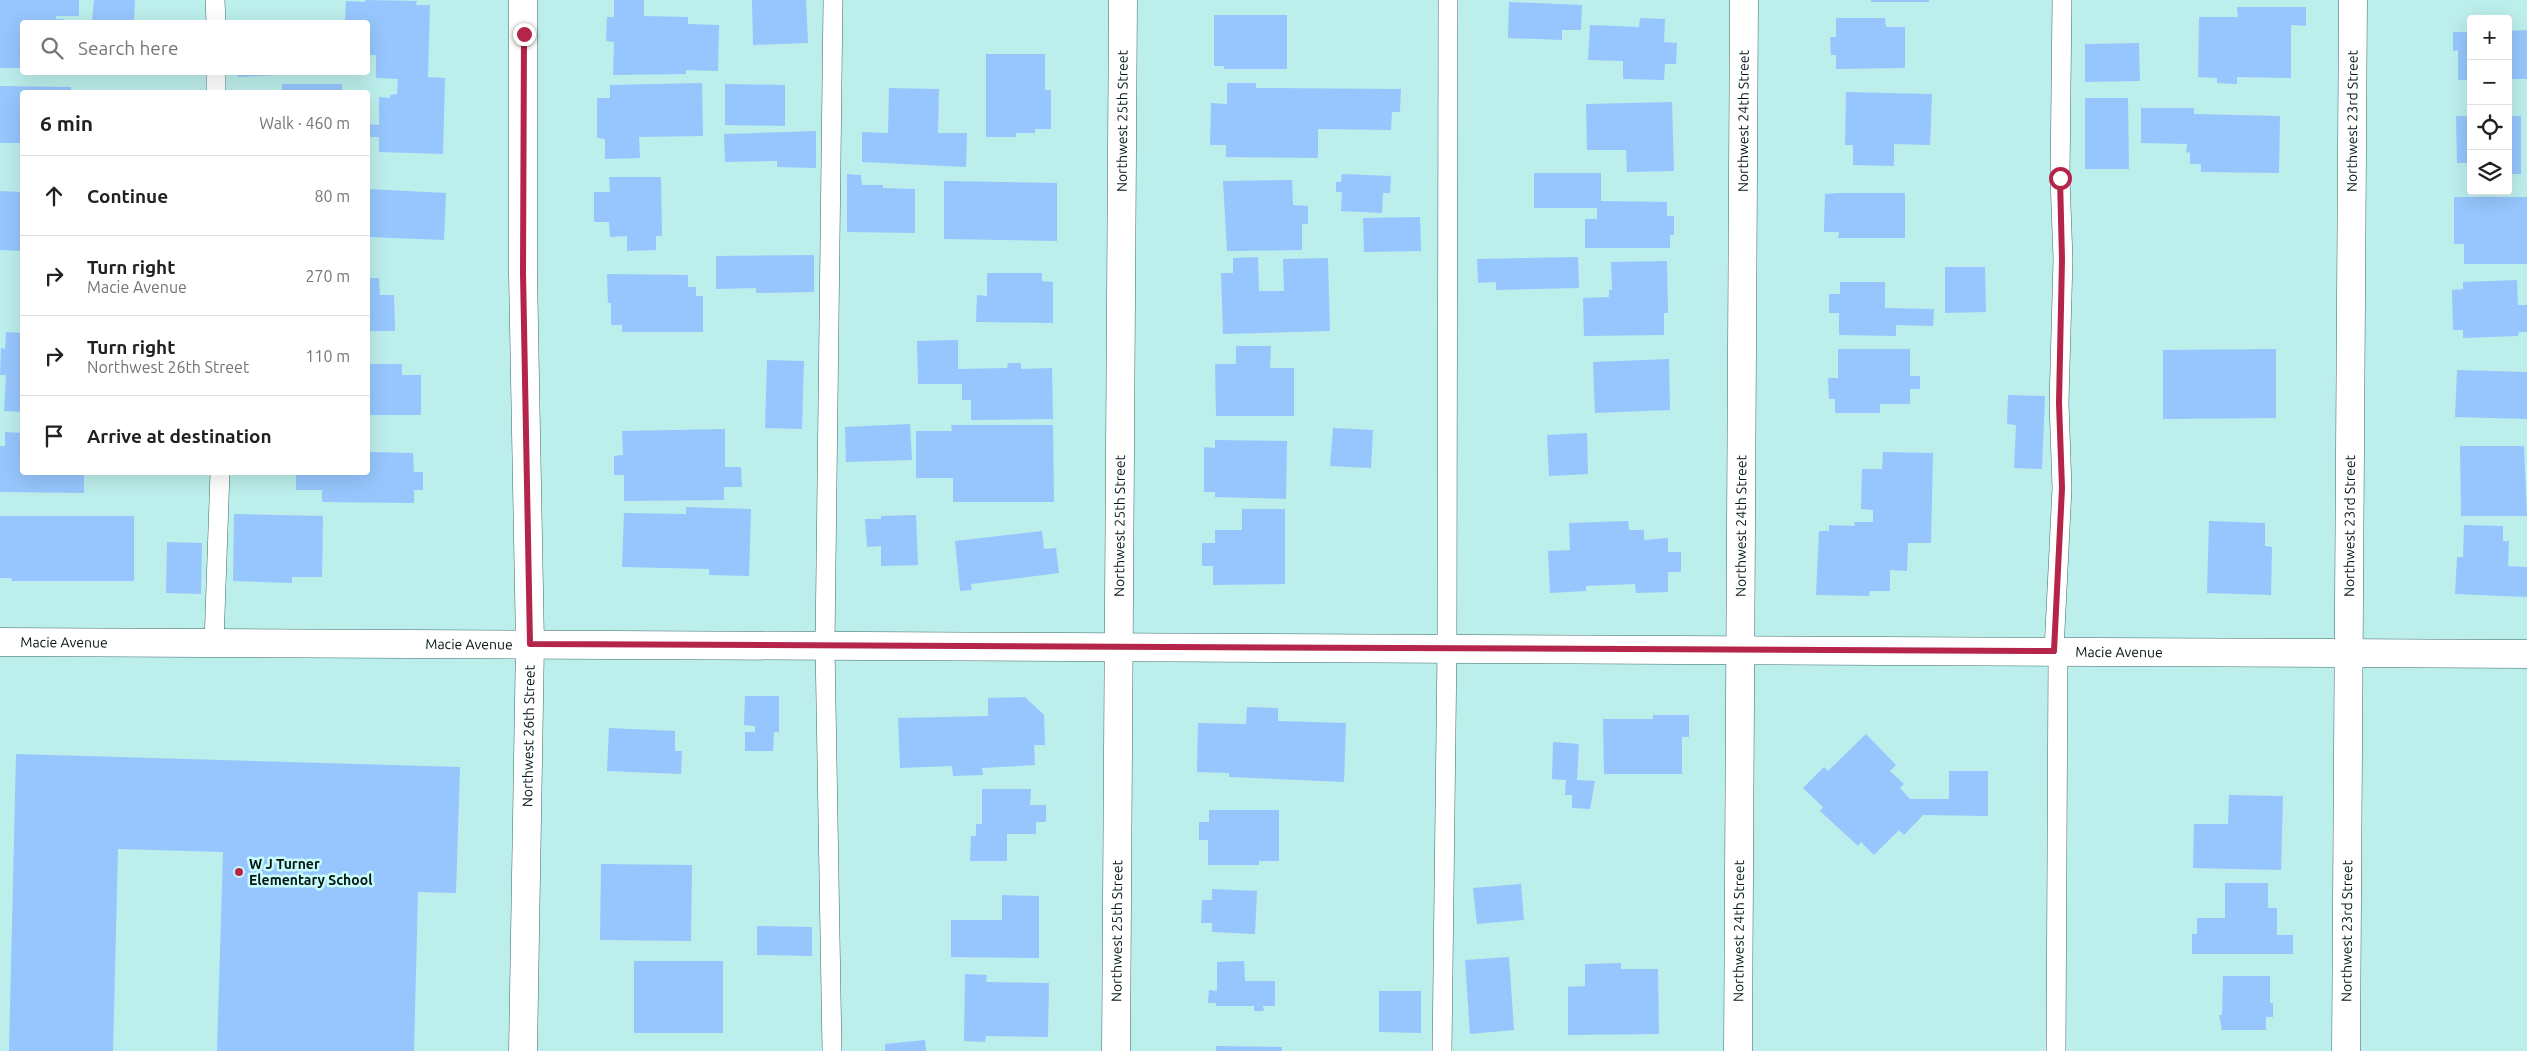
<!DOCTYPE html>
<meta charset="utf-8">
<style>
body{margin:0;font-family:Ubuntu,sans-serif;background:#f6f6f6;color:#202124}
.controls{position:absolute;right:15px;top:15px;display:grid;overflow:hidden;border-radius:5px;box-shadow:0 5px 20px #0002}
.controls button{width:45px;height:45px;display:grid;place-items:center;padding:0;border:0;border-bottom:1px solid #e0e0e0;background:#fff;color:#202124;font:25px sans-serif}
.stop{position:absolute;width:15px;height:15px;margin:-11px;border:4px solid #b52449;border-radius:50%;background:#fff}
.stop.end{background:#b52449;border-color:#fff;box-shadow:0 1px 5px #0008}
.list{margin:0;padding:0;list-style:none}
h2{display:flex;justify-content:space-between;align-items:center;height:65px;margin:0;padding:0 20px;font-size:21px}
h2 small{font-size:16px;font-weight:400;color:#757577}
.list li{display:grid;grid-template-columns:32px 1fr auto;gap:15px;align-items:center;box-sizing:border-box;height:80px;padding:0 20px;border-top:1px solid #e0e0e0}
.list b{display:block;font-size:19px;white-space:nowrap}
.list p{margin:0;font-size:16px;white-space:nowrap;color:#757577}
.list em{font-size:16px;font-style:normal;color:#757577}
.icon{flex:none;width:28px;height:28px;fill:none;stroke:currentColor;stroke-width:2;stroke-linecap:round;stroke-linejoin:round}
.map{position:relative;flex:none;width:2527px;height:1051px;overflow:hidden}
.search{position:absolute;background:#fff;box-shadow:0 5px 20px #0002;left:20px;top:20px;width:350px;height:55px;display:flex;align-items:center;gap:12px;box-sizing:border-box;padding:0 18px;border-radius:5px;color:#757577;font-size:19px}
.panel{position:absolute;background:#fff;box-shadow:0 5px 20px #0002;left:20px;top:90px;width:350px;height:385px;border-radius:5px}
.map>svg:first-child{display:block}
.building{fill:#96c6fd}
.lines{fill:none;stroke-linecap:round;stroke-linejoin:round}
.service-casing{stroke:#3c6b69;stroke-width:20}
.minor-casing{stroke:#3c6b69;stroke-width:29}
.service{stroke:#fff;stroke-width:19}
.minor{stroke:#fff;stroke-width:28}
.route{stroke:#b52449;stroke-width:6}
.poi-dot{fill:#b52449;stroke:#c9fbf9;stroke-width:2}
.labels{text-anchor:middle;stroke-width:5;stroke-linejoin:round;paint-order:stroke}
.street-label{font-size:14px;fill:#021413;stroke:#c9fbf9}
.poi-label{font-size:14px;font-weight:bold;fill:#021413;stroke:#c9fbf9;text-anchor:start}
</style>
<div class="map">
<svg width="2527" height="1051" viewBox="0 0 2527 1051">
<rect width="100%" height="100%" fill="#bceeeb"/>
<g class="building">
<path d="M0,0H79V16H56V19H64V22H22V68H0Z"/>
<path d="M94,0H135L134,22H92Z"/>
<path d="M365,0L417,1L416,5H430L428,77L445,78L443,154L379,152V137H368V124L379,125V97L390,98V95L397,94L398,79L376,78V55H368V22H345L346,1L365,2Z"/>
<path d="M614,0H644V16L688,17V24L719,25L718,71L686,70V74L613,75L614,42L606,41L607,17H614Z"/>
<path d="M752,0H806L808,43L753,45Z"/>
<rect x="1871" y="0" width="58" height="2"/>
<path d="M1509,2L1582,5L1581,30H1562V40L1508,38Z"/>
<path d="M2237,7H2306V26L2291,25V78L2237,77V84L2217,83V78L2198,77L2199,17H2238Z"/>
<path d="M1214,15H1287V69H1224V66H1214Z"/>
<path d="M1640,18L1665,19L1664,42L1677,43L1676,64H1665L1664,80L1623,79V61L1588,60L1590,25L1639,27Z"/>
<path d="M1836,18H1885L1886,27H1905V68L1836,69V55H1831L1830,37H1836Z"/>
<path d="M273,20V22H251V21Z"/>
<path d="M2527,30V79H2508V31Z"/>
<path d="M2453,32H2471V80H2458V50L2453,51Z"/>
<path d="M2139,43L2140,81L2085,82V44Z"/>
<path d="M986,54H1045V90H1051V129H1035V133H1016V137H986Z"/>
<path d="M238,72H275V75L238,77Z"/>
<path d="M702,83L703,136L639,137L640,158L605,159V139L597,138V98H610V85Z"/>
<path d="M1227,83H1256V88L1401,89L1400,112H1392L1391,130L1318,129V158L1226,157V145H1210L1211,103L1227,104Z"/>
<rect x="282" y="84" width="60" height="8"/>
<path d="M725,84L785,85V126L725,125Z"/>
<path d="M0,86L71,87V92H22V143H0Z"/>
<path d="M889,88L939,89L938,133H967L966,167L862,162V132L888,133Z"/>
<path d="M1846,92L1932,94L1930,145L1894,144V166L1853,165V145H1845Z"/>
<path d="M2085,98H2128L2129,169H2085Z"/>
<path d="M1672,102L1674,171L1627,172L1626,150H1587L1586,104Z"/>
<path d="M2141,108H2194V114L2280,116L2279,173L2201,172V164H2190V152L2186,153L2187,144L2141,143Z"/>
<path d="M2456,116H2471V163H2457Z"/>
<path d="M2508,116H2521V174H2510Z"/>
<path d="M816,131V168L777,167V161L725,162L724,134Z"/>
<path d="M1534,173H1601V201L1667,202V216H1674V235H1670V248H1585V219H1597V208H1534Z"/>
<path d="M847,174L861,175L862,185H883V188L915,189V233L847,232Z"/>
<path d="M1342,174L1391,176L1390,193H1383L1382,213L1341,211L1342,192H1336V182H1341Z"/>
<path d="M609,177H661L662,236H656V250L627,251V236L610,237L609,222H594V192H610Z"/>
<path d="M1292,180L1293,205L1308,206V224H1302V250L1227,251L1223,181Z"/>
<path d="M944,181L1057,183V241L944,239Z"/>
<path d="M368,189L446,193L444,240L368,237Z"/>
<path d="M0,191L22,192V251L0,250Z"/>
<path d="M1838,193H1905V238H1838L1839,232H1824L1825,194Z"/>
<path d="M2454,197H2527V264H2464V244H2454Z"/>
<path d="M1420,217L1421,251L1364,252L1363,218Z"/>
<path d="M814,255V292L756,293V288L716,289V256Z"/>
<path d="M1258,257L1259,291H1284L1283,259L1328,258L1330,331L1223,334L1221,273H1233V258Z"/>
<path d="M1578,257L1579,288L1496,290V282L1478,283L1477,259Z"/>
<path d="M1667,261L1668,313H1664V335L1584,336L1583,298L1609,297V290H1612L1611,262Z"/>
<path d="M1945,267H1985L1986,312L1945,313Z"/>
<path d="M987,273H1042V281L1053,282V323L976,322L977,295L987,296Z"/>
<path d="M607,274L688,275V287H696V296H703V332H622V325H611V303H608Z"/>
<path d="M368,278H379L380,295H394L395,331H368Z"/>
<path d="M2517,280L2518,305H2527V332H2519L2518,336L2463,338V330H2453L2452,290L2463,289V282Z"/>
<path d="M1840,282H1885V308L1934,309L1933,326L1896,325V336L1839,335V313H1829V294H1840Z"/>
<path d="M6,332L22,333V412L4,411L6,375H0L1,348L5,349Z"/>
<path d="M958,340V369L1007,368L1008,363H1021V369L1052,368L1053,419L971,420V400H962V384H918L917,341Z"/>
<path d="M1236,346H1271L1270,368H1294V416H1216L1215,364H1236Z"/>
<path d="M1838,349H1910V376H1920V389H1910V404H1880V413H1835V399H1829L1828,378H1838Z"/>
<path d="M2276,349V418L2163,419V350Z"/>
<path d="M1669,359L1670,410L1595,413L1593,362Z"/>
<path d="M767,360L804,361L802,429L765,428Z"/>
<path d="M368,364H402V375H421V415H368Z"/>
<path d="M2457,370L2527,372V419L2455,417Z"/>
<path d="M2008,395L2045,396L2042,469L2014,468L2016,425L2007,424Z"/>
<path d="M910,424L912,460L846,462L845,427Z"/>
<path d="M951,425H1053L1054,502H953V478H916V431H952Z"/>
<path d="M1333,428L1373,430L1371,468L1330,466Z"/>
<path d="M725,429V467H741L742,487H724V500L624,501V475H614V456L623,455L622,431Z"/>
<path d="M5,432L22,433V472H84V493L0,492V446H5Z"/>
<path d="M1587,433L1588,474L1549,476L1547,435Z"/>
<path d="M1215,440L1287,441L1286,499L1215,497V492H1204V447L1215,448Z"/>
<path d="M2460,446H2524L2527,516H2461Z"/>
<path d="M368,452L413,453L414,472H423V490H414V503L322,502V490H296V472H368Z"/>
<path d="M1883,452L1933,453L1931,543H1908L1907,571L1890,570V591H1870L1869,596L1816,595L1819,531H1829V525L1855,526L1854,522H1873V510L1861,509L1862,469H1882Z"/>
<path d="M686,507L751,509L749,576L709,575V569L622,567L624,513L686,514Z"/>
<path d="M1242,509H1285V584L1213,585V566H1202V543H1215V530H1242Z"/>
<path d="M234,514L323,516L322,577H292V583L233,581Z"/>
<path d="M916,515L918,565L881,566V546L867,547L865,519H881V516Z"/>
<path d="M0,516H134V581H12L11,578H0Z"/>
<path d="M1628,521L1629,530H1644V540L1668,538V552H1681V572H1668V592L1636,593L1635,584L1586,586V591L1550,593L1548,551L1570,550L1569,523Z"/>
<path d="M2209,521L2265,523V546L2272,547L2271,595L2207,593Z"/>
<path d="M2464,525L2503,526V541H2509L2508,566L2527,567V597L2455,594L2457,557H2463Z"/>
<path d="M1042,531L1044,549L1056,548L1059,573L971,584L972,590L960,591L955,541Z"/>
<path d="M167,542L202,543L201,594L166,593Z"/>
<path d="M745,696H779V732H774L773,751H745V732H755V726L744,725Z"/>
<path d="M1025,697L1044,715L1045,745H1034L1035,765L982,768L983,775L953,776L952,766L900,768L898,718L988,716V698Z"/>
<path d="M1247,707L1278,708V721L1346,723L1344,782L1229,777V773L1197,772L1198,723L1246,724Z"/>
<path d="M1653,715H1689V737H1682V774H1604L1603,719H1653Z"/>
<path d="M609,728L675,731V751H682L681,774L607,771Z"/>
<path d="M1866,734L1896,765L1890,771L1904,784L1900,788L1910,799H1949V771H1988V816L1923,815L1904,835L1899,830L1874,855L1861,842L1858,846L1820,811L1823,807L1803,788L1824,767L1828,771Z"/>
<path d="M1553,742L1579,744L1577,780L1595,781L1590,809L1572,808V795H1565L1566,780L1552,779Z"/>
<path d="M16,754L460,767L456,893L418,892L414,1051H217L223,852L118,849L113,1051H9Z"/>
<path d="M982,789H1031L1030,805H1046V822H1036V834H1007V861H970L971,836H976V824H982Z"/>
<path d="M2229,795L2283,796L2281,870L2193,868L2194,824H2228Z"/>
<path d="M1209,810H1279V861H1259V865H1208V840H1199V822H1209Z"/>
<path d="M601,864L692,865L691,941L600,940Z"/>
<path d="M2225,883H2268V908H2277V935H2293V954H2192V934H2197V918H2225Z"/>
<path d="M1521,884L1524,920L1477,924L1473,888Z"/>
<path d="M1212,889L1257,891L1255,934L1212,932V923H1201L1202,900H1212Z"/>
<path d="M1002,895L1039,896V958L951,957V920H1002Z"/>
<path d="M757,926L812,927V956L757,955Z"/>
<path d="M1509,957L1514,1030L1470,1034L1465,960Z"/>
<rect x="634" y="961" width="89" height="72"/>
<path d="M1244,961L1245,981H1275V1006H1263L1264,1011H1254V1006H1216V1003H1208L1209,990L1217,991V962Z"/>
<path d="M1621,963V969H1658L1659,1034L1568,1035V987L1585,986V964Z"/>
<path d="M965,974L987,975L986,982L1049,983L1048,1037L986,1036L985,1042L964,1041Z"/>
<path d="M2223,976H2270V1003H2273V1017H2266V1030H2222L2219,1015H2222Z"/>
<path d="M1379,991H1421V1033L1379,1032Z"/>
<path d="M925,1040L926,1051H885V1044Z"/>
<path d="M1216,1046L1282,1047V1051H1216Z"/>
</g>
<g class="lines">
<defs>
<g id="service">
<path d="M215,0L216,22"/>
<path d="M216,72V92"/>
<path d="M214,643L220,472"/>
<path d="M2054,651L2062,488L2059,403L2063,259L2060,178L2062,0"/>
<path d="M832,1051L825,645L833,0"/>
<path d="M1442,1051L1447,649L1448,0"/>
<path d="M2056,1051L2058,652"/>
</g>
<g id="minor">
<path id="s1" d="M0,642L2527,654"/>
<path id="s2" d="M523,1051L530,644L523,273V0"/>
<path id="s3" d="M1116,1051L1123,0"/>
<path id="s4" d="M1738,1051L1744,0"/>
<path id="s5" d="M2346,1051L2353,0"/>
</g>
</defs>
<use href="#service" class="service-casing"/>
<use href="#minor" class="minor-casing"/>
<use href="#service" class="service"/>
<use href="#minor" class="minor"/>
</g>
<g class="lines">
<path class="route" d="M524,34L523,273L530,644L2054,651L2062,488L2059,403L2062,259L2060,178"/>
</g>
<circle class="poi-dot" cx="239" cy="872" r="5"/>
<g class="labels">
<g class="street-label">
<text dy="5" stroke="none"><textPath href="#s3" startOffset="930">Northwest 25th Street</textPath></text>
<text dy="5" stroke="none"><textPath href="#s4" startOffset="930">Northwest 24th Street</textPath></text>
<text dy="5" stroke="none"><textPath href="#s5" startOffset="930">Northwest 23rd Street</textPath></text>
<text dy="5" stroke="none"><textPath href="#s3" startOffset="525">Northwest 25th Street</textPath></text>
<text dy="5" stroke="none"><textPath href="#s4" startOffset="525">Northwest 24th Street</textPath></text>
<text dy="5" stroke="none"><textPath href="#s5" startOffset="525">Northwest 23rd Street</textPath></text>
<text dy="5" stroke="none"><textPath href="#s1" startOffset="64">Macie Avenue</textPath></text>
<text dy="5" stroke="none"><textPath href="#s1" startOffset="469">Macie Avenue</textPath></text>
<text dy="5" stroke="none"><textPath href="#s1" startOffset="2119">Macie Avenue</textPath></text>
<text dy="5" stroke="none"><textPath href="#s2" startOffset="315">Northwest 26th Street</textPath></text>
<text dy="5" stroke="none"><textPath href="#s3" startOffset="120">Northwest 25th Street</textPath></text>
<text dy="5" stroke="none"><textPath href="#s4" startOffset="120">Northwest 24th Street</textPath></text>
<text dy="5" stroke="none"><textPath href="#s5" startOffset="120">Northwest 23rd Street</textPath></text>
</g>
<g class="poi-label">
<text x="249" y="869">W J Turner<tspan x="249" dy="16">Elementary School</tspan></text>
</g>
</g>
</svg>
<div class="controls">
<button>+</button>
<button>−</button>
<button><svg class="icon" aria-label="locate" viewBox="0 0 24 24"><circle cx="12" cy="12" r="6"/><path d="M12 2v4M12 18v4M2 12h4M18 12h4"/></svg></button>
<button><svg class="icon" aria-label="layers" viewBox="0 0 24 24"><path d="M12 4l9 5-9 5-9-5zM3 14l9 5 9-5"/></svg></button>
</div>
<div class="stop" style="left:2060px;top:178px"></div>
<div class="stop end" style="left:524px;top:34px"></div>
<div class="search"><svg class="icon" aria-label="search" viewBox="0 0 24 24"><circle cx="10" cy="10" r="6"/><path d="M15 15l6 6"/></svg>Search here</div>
<section class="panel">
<h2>6 min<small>Walk · 460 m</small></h2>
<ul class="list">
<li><svg class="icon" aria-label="ahead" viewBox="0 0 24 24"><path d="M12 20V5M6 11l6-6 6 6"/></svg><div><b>Continue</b></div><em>80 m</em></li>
<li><svg class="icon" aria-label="right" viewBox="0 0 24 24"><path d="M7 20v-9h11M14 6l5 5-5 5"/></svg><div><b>Turn right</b><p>Macie Avenue</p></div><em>270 m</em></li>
<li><svg class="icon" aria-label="right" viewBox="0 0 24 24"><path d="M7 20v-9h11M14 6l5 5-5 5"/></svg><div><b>Turn right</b><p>Northwest 26th Street</p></div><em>110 m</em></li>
<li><svg class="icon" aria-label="arrive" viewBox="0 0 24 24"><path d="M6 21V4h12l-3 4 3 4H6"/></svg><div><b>Arrive at destination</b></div></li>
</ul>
</section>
</div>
